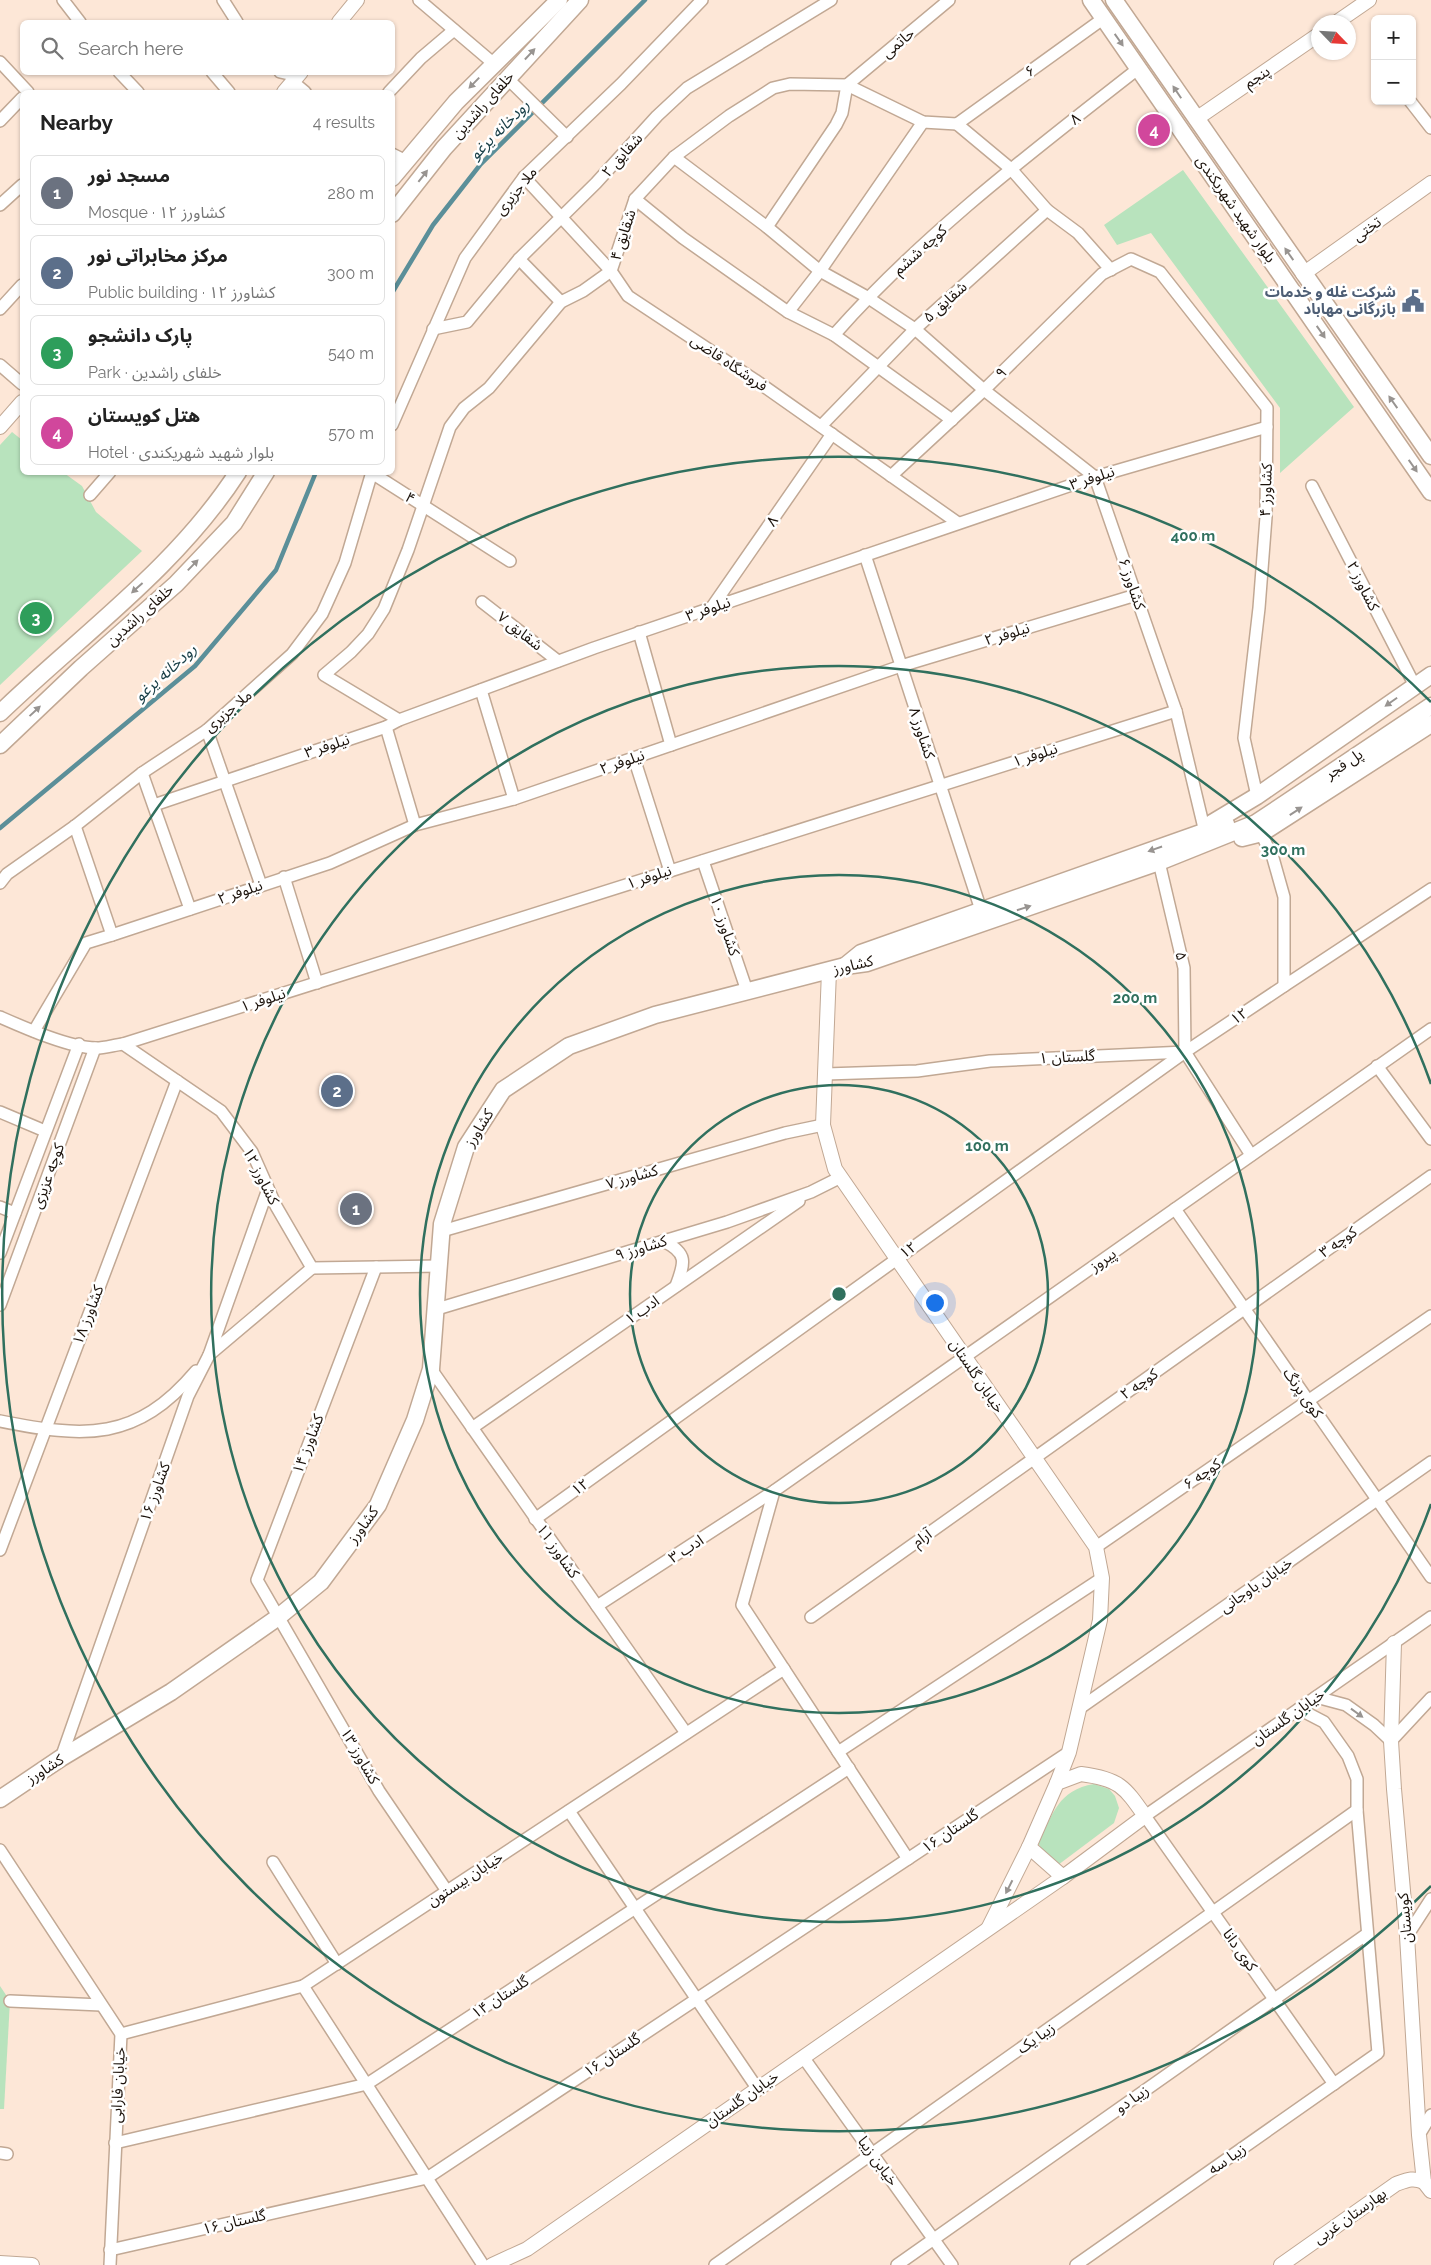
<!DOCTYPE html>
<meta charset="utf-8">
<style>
body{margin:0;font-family:Raleway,"Noto Sans Arabic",sans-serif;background:#f6f6f6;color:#222}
.controls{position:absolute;right:15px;top:15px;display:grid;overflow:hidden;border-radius:8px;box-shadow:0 1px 4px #0004}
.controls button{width:45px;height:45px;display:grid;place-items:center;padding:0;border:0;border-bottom:1px solid #e0e0e0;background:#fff;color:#222;font:25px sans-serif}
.compass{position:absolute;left:1311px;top:15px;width:45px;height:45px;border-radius:50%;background:#fff;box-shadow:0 1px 4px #0004;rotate:115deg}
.you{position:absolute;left:934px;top:1302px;width:18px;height:18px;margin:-12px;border:4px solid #fff;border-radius:50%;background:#1a73e8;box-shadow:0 0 0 8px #1a73e833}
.badge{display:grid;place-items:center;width:32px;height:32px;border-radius:50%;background:#1a73e8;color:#fff;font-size:16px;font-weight:700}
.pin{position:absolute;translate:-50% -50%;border:2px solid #fff;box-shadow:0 1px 5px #0006}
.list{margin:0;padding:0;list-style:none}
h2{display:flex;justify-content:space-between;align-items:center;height:65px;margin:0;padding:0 20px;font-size:21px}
h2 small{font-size:16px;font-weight:400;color:#767676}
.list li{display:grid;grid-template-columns:32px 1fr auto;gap:15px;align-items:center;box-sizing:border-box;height:70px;margin:0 10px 10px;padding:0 10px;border:1px solid #e0e0e0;border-radius:8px}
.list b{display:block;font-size:19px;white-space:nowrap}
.list p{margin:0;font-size:16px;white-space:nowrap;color:#767676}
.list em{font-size:16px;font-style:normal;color:#767676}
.icon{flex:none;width:28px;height:28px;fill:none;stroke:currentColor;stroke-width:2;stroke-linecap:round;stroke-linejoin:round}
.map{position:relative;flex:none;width:1431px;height:2265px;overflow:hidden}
.search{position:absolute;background:#fff;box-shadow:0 1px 4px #0004;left:20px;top:20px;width:375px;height:55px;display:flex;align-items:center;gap:12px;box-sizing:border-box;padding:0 18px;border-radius:8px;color:#767676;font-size:19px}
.panel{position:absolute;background:#fff;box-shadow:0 1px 4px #0004;left:20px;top:90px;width:375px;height:385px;border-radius:8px}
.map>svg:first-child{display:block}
.green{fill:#b8e3bd}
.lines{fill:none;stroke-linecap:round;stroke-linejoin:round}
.stream{stroke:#5b8f99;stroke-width:4.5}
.minor-casing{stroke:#c1a894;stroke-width:14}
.tertiary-casing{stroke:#c1a894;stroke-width:16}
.secondary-casing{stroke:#c1a894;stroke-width:19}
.minor{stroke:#fff;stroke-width:11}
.tertiary{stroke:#fff;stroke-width:14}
.secondary{stroke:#fff;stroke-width:16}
.oneway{fill:#989491}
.ring{fill:none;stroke:#30705e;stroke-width:2.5}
.labels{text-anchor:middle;stroke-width:5;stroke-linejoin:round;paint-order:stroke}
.street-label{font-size:15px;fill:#1b120b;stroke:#fff}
.service-label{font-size:15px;font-weight:bold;fill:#4e5e75;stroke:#fff;text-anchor:end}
.water-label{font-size:16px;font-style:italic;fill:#1b4149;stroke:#fff}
.centre{fill:#30705e;stroke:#fff;stroke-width:2.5}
.ring-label{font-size:15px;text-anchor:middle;font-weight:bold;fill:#30705e;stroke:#fff;stroke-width:5;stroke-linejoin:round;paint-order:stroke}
</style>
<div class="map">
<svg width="1431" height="2265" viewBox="0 0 1431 2265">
<rect width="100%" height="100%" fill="#fde7d7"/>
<g class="green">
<path d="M1183,170L1354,407L1280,473V408L1151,233L1117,245L1104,225Z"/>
<path d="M12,432L22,440V472L64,473L82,486L96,512L142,551L0,685V445Z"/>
<path d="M1094,1784L1109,1789L1115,1796L1119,1808L1114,1823L1058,1865L1043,1852L1038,1843C1053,1814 1058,1790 1094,1784Z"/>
<path d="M0,1986L10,2001L4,2109H0Z"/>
</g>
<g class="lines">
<g class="stream">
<path d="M392,293L433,225L480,165L645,0"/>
<path d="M0,828L195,666L276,570L316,472"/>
</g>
<defs>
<g id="minor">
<path d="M63,0L80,22"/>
<path d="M223,0L237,22"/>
<path d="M419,0L493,63"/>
<path d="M0,62L28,92"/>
<path d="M119,72L138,92"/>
<path d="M212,72L229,92"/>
<path d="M280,72L298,76"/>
<path d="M507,78L567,137"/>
<path d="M293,82L305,92"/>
<path d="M389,92L421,58L454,30"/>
<path d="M1410,101L1431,128"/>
<path d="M0,121L22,98"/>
<path d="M957,124L1104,18"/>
<path d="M957,124L1011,169L1047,210"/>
<path d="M392,154L406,161"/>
<path d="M674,157L767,227L820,271L867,297L915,329L984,390L1095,477L1176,711L1204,828"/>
<path d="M524,177L611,271L628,296L755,380L958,523"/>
<path d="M635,199L683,238L788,312L834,335L952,420"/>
<path d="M0,205L22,185"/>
<path d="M767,227L836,125L842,113L847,85L949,0"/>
<path d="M519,259L561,302"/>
<path d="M0,309L22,285"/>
<path d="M788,312L820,271L923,122"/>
<path d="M433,329L467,322L519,259L596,183L657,116L687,88L831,0"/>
<path d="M834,335C923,234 1033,151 1139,68"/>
<path d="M0,365L22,384"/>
<path d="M392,425L465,258L524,177L621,84L702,0"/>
<path d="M821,426L915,329L1047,210L1078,233L1111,270"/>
<path d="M372,473L510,561"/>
<path d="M891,476L984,390L1102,274L1131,259L1160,272L1267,408L1266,517L1259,608L1244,738L1257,796"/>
<path d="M1312,486L1415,686"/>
<path d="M90,495L110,472"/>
<path d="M865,555L981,910"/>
<path d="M482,602L558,661"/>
<path d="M712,607L832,434"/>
<path d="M639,632L671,745"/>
<path d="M481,690L514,799"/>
<path d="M399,720L324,675L351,652L368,634L384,609L408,550L450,427L464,408L489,388L561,302L583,291L611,271L635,199L674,157L729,116L773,88L790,84L847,85L923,122L957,124"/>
<path d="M386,727L415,825"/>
<path d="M207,730L261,885"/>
<path d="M634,758L670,871"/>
<path d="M142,773L190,909"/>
<path d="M154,805L386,727L399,720L594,648L1095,477L1267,427"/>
<path d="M1258,827L1273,858L1284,897V986L1431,889"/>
<path d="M703,861L747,991"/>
<path d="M1159,862L1184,968L1185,1052"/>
<path d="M284,877L317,983"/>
<path d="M0,883L7,874L75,826L142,773L207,730L292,654L322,614L345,563L372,472"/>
<path d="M112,935L330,863L415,825L514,799L901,666L1136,595"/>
<path d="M0,1017C25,1028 70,1048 96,1048C105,1048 114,1045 123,1044L221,1111L252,1152L276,1206L312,1268L440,1266"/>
<path d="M34,1031L86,943L112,935L75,826"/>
<path d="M123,1044L1176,711"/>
<path d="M1377,1066L1431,1139"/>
<path d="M826,1074L917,1071L990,1061L1185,1052L1251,1155"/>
<path d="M0,1112L45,1131"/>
<path d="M0,1207L15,1213"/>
<path d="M1175,1209L1431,1577"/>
<path d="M442,1231L785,1133L823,1125"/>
<path d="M663,1241C688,1253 685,1262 676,1286"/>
<path d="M0,1253L79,1044"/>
<path d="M376,1267L257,1580L379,1791L447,1891"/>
<path d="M0,1305L95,1048"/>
<path d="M437,1309L727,1222L811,1192L841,1177"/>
<path d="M209,1355L268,1189"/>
<path d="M431,1369L686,1733"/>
<path d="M0,1421C85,1438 136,1442 196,1371"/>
<path d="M472,1428L799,1201"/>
<path d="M774,1491L742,1605L908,1859"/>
<path d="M535,1519L1185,1052L1284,986"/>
<path d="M1096,1547L1431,1316"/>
<path d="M0,1550L177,1081"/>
<path d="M597,1606L774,1491L1431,1029"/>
<path d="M811,1617L1431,1176"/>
<path d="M1316,1697L1346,1705L1374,1725L1391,1741L1431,1698"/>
<path d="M1080,1708L1431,1462"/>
<path d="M838,1752L1102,1578"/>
<path d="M61,1758L188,1396L209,1355L312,1268"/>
<path d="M569,1811L757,2088"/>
<path d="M0,1850L121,2034L110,2265"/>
<path d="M273,1862L337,1964"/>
<path d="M1407,1936L1431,1899"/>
<path d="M303,1986L483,2265"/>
<path d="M10,2001L101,2005"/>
<path d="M121,2034L303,1986L784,1669"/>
<path d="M803,2057L952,2265"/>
<path d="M1334,2084L1145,1816L1431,1617"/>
<path d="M1419,2135L1431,2115"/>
<path d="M115,2143L367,2084L849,1768"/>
<path d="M0,2153L7,2154"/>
<path d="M110,2250L427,2178L1069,1752"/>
<path d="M715,2265L1357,1810"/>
<path d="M897,2265L1367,1934"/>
<path d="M1076,2265L1378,2053L1357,1810V1779L1348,1756L1324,1722L1299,1709"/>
</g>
<g id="tertiary">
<path d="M339,22L357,0"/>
<path d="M1337,22L1369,0"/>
<path d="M284,92L301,72"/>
<path d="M1196,119L1318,35"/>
<path d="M1303,274L1431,183"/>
<path d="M0,427L22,402"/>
<path d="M829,971L823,1125L835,1169L1096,1547L1102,1578L1100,1620L1069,1752L1057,1783"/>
<path d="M1394,1643L1391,1741L1394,1789L1407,1936L1419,2135L1424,2182L1431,2191"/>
<path d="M1081,1774C1119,1779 1124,1786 1145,1816L1063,1877L1029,1847L1057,1783Z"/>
<path d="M989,1927L1029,1847"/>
<path d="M0,2263L32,2265"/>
<path d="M492,2265L527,2249L1063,1877"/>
<path d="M1281,2265L1396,2184C1407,2180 1413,2177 1424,2182"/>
</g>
<g id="secondary">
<path d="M1091,0L1431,492"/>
<path d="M1114,0L1431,456"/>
<path d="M392,178L456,102L559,0"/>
<path d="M392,214L444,148L580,0"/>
<path d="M0,713C81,635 176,568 238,472"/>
<path d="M0,745L81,668L176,584L234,523L266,472"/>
<path d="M1212,823L1257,796L1431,675"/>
<path d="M1242,838L1262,833L1431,724"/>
<path d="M845,966L861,953L1226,824"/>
<path d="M0,1799L61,1758L171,1692L277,1618L321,1582L378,1505L415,1420L431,1369L442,1224L466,1147L503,1090L569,1046L655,1015L845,966L867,963L1159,862L1256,823L1431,706"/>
</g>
</defs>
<use href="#minor" class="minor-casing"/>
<use href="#tertiary" class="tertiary-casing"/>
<use href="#secondary" class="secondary-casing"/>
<use href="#minor" class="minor"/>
<use href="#tertiary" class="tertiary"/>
<use href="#secondary" class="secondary"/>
</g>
<defs><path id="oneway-solid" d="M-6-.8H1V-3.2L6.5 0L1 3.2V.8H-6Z" transform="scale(1.25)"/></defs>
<g class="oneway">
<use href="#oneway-solid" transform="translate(1119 40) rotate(55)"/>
<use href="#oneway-solid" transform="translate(530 54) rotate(-47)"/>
<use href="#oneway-solid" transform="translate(474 83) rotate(134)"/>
<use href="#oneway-solid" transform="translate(1177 92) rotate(-124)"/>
<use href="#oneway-solid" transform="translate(423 176) rotate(-52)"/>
<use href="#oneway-solid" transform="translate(1289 254) rotate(-125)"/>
<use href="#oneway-solid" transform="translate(1321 332) rotate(55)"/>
<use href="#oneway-solid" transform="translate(1393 402) rotate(-125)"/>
<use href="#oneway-solid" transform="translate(1413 466) rotate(55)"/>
<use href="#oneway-solid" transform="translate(193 565) rotate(-46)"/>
<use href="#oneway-solid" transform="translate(137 588) rotate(138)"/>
<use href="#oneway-solid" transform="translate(1391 702) rotate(145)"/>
<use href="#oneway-solid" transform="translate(35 711) rotate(-43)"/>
<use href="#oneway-solid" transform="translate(1296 811) rotate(-33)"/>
<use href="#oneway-solid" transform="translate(1155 849) rotate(161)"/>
<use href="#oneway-solid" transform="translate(1024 908) rotate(-18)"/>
<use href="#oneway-solid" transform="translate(1357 1713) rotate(36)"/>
<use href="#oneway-solid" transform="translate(1009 1887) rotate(117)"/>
</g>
<g class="ring">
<circle cx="839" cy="1294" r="209"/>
<circle cx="839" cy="1294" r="419"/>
<path d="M1431 1504A628 628 0 1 1 1431 1084"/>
<path d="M1431 1886A837 837 0 1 1 1431 702"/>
</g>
<defs>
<symbol id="civic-bare" viewBox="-9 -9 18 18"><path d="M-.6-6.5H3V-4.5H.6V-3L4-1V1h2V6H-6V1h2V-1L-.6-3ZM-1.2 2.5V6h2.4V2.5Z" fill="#5c6f8a" stroke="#fff" stroke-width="2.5" paint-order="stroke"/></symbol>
</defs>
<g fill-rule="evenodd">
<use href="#civic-bare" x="1397" y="285" width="32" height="32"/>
</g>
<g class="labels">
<g class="street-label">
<text transform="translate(898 43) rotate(-40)" y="5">حاتمی</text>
<text transform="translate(1030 71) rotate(-36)" y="5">۶</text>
<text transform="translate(1257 77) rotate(-34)" y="5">پنجم</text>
<text transform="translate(483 105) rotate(-48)" y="5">خلفای راشدین</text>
<text transform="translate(1075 119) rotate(-38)" y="5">۸</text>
<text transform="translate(622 155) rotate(-48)" y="5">شقایق ۲</text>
<text transform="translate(516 191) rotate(-51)" y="5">ملا جزیری</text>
<text transform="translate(1236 209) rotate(55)" y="5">بلوار شهید شهریکندی</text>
<text transform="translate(1367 229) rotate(-35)" y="5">تختی</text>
<text transform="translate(623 235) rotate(-72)" y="5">شقایق ۴</text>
<text transform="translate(920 250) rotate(-42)" y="5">کوچه ششم</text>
<text transform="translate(945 302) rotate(-42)" y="5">شقایق ۵</text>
<text transform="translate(729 363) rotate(34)" y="5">فروشگاه قاضی</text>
<text transform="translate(1001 373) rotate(-44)" y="5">۹</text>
<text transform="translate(1092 478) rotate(-18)" y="5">نیلوفر ۳</text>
<text transform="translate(1266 490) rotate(-88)" y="5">کشاورز ۴</text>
<text transform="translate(410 498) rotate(34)" y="5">۴</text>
<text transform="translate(772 521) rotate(-55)" y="5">۸</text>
<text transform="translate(1132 584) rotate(71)" y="5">کشاورز ۶</text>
<text transform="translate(1363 586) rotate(63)" y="5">کشاورز ۲</text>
<text transform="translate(708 609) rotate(-19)" y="5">نیلوفر ۳</text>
<text transform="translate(140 615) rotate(-42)" y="5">خلفای راشدین</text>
<text transform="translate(520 631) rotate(38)" y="5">شقایق ۷</text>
<text transform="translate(1007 634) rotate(-17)" y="5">نیلوفر ۲</text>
<text transform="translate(228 711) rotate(-40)" y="5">ملا جزیری</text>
<text transform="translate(922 733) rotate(72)" y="5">کشاورز ۸</text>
<text transform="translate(327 746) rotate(-18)" y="5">نیلوفر ۳</text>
<text transform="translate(1035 755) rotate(-18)" y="5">نیلوفر ۱</text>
<text transform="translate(622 762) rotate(-19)" y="5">نیلوفر ۲</text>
<text transform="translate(1344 764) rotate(-34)" y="5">پل فجر</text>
<text transform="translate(649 877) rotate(-18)" y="5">نیلوفر ۱</text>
<text transform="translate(240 892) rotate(-19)" y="5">نیلوفر ۲</text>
<text transform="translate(725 926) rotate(71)" y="5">کشاورز ۱۰</text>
<text transform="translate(1181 956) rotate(77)" y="5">۵</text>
<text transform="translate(853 965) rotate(-13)" y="5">کشاورز</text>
<text transform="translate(263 1000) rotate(-18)" y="5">نیلوفر ۱</text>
<text transform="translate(1239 1016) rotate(-34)" y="5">۱۲</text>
<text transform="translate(1067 1057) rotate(-3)" y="5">گلستان ۱</text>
<text transform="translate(479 1128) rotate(-58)" y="5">کشاورز</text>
<text transform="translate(48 1176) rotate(-70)" y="5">کوچه عزیزی</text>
<text transform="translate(261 1176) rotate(63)" y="5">کشاورز ۱۲</text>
<text transform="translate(632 1177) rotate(-16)" y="5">کشاورز ۷</text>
<text transform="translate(1338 1242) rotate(-35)" y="5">کوچه ۳</text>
<text transform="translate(641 1248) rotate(-17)" y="5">کشاورز ۹</text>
<text transform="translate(908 1250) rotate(-36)" y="5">۱۲</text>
<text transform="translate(1103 1260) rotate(-35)" y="5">پیروز</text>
<text transform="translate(642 1310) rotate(-35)" y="5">ادب ۱</text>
<text transform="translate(88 1315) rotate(-69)" y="5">کشاورز ۱۸</text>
<text transform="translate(977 1376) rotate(56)" y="5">خیابان گلستان</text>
<text transform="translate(1139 1384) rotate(-35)" y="5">کوچه ۲</text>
<text transform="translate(1303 1393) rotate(55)" y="5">کوی پرنگ</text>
<text transform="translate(308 1444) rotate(-69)" y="5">کشاورز ۱۴</text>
<text transform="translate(1202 1474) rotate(-35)" y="5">کوچه ۶</text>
<text transform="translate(580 1487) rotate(-36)" y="5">۱۲</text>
<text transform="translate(155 1492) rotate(-70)" y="5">کشاورز ۱۶</text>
<text transform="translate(363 1525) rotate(-54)" y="5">کشاورز</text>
<text transform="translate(922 1538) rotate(-36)" y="5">آرام</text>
<text transform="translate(686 1549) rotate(-33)" y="5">ادب ۳</text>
<text transform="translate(558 1551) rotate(55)" y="5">کشاورز ۱۱</text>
<text transform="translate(1256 1585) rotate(-35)" y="5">خیابان باوجانی</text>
<text transform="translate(1288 1717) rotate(-35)" y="5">خیابان گلستان</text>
<text transform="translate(360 1756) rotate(60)" y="5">کشاورز ۱۳</text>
<text transform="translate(45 1769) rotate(-33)" y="5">کشاورز</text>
<text transform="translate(950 1831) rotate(-34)" y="5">گلستان ۱۶</text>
<text transform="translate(465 1879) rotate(-33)" y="5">خیابان بیستون</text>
<text transform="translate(1405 1918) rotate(-95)" y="5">کویستان</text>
<text transform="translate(1240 1950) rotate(55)" y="5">کوی دانا</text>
<text transform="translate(500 1997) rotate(-33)" y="5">گلستان ۱۴</text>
<text transform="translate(1036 2038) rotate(-35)" y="5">زیبا یک</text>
<text transform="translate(612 2055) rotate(-34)" y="5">گلستان ۱۶</text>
<text transform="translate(118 2085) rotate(-87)" y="5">خیابان فارابی</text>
<text transform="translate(742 2099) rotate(-35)" y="5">خیابان گلستان</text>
<text transform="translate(1132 2099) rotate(-35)" y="5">زیبا دو</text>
<text transform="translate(1227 2159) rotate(-35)" y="5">زیبا سه</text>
<text transform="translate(878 2161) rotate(54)" y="5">خیابن زیبا</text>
<text transform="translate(1350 2216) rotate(-35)" y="5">بهارستان غربی</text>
<text transform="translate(234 2222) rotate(-13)" y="5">گلستان ۱۶</text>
</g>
<g class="service-label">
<text x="1396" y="297">شرکت غله و خدمات<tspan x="1396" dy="17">بازرگانی مهاباد</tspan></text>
</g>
<g class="water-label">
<text transform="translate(499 129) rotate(-45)" y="6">رودخانه یرغو</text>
<text transform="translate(165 672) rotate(-42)" y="6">رودخانه یرغو</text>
</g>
</g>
<circle cx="839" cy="1294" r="8" class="centre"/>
<g class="ring-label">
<text x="1193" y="541">400 m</text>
<text x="1283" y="855">300 m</text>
<text x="1135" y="1003">200 m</text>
<text x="987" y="1151">100 m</text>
</g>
</svg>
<div class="controls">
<button>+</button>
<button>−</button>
</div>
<svg class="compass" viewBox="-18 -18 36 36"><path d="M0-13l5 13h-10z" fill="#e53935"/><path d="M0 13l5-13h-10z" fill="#767676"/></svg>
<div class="you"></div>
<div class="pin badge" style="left:356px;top:1209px;background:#6b7280">1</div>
<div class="pin badge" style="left:337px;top:1091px;background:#5c6f8a">2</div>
<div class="pin badge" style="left:36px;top:618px;background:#2e9e5b">3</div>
<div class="pin badge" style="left:1154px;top:130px;background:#d1479c">4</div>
<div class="search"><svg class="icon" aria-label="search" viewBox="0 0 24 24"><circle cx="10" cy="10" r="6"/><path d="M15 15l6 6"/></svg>Search here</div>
<section class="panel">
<h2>Nearby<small>4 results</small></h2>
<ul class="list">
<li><span class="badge" style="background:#6b7280">1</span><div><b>مسجد نور</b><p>Mosque · کشاورز ۱۲</p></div><em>280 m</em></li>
<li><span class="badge" style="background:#5c6f8a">2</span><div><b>مرکز مخابراتی نور</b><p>Public building · کشاورز ۱۲</p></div><em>300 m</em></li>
<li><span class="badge" style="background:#2e9e5b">3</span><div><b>پارک دانشجو</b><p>Park · خلفای راشدین</p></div><em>540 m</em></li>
<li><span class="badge" style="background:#d1479c">4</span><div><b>هتل کویستان</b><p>Hotel · بلوار شهید شهریکندی</p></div><em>570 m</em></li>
</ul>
</section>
</div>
